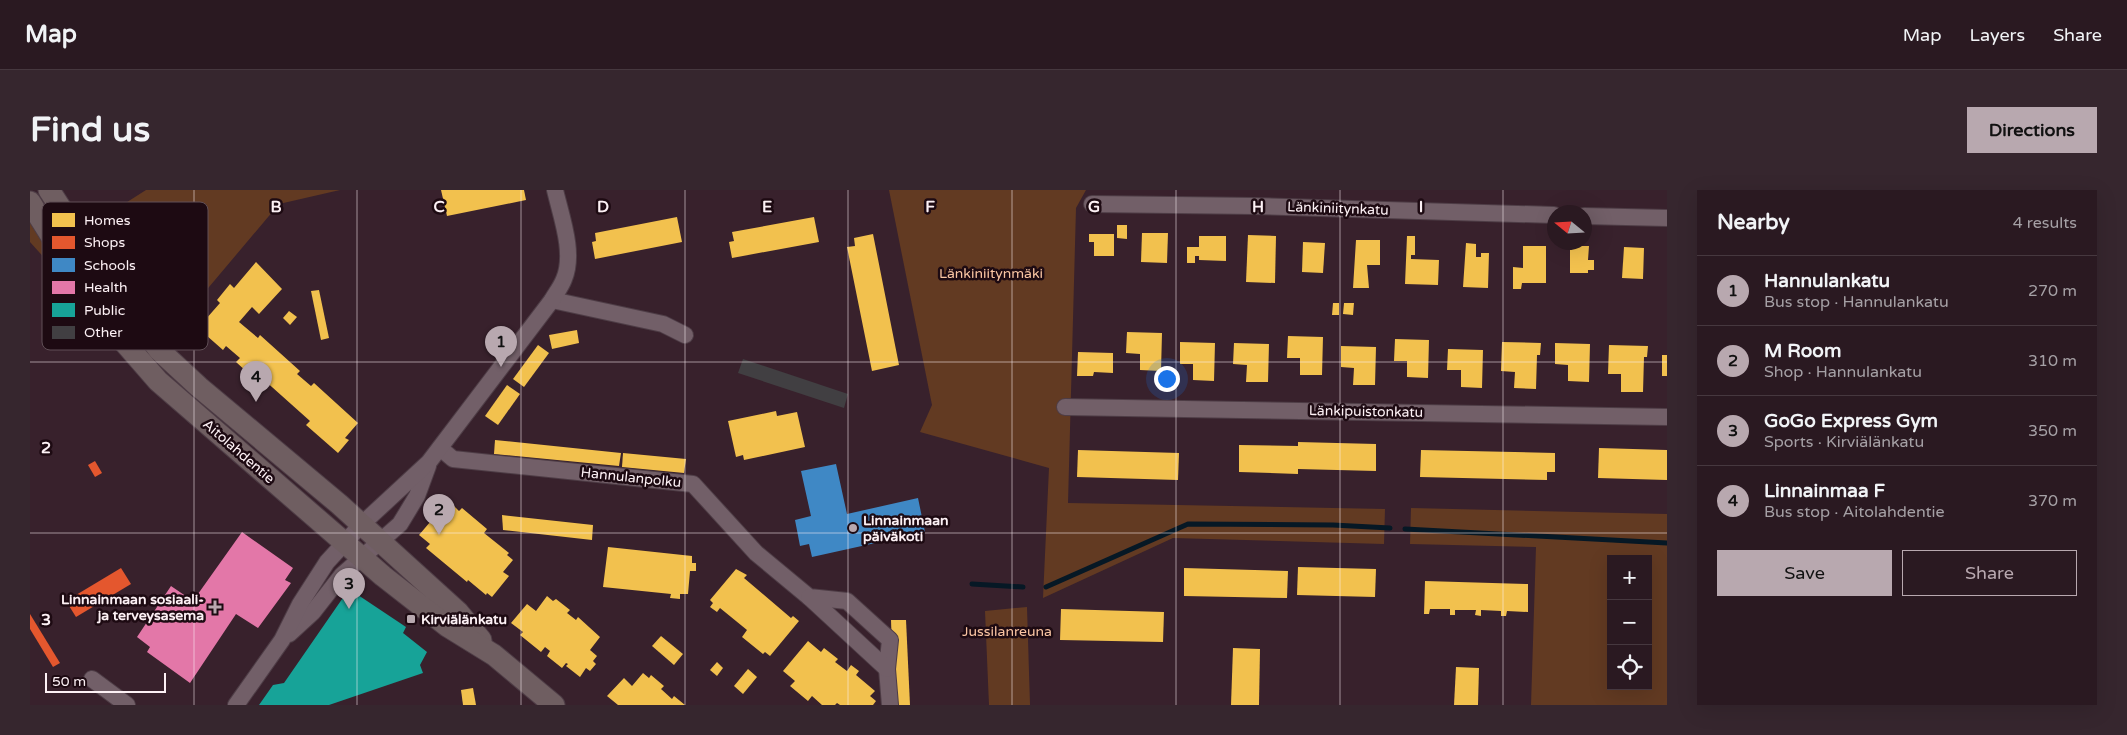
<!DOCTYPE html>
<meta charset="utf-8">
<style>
body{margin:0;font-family:"Varela Round",sans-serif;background:#36262e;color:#f1f3f6}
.controls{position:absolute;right:15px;bottom:15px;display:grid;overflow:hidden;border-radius:0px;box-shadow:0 5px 20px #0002}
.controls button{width:45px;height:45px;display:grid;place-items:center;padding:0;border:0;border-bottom:1px solid #46383f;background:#2a1921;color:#f1f3f6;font:25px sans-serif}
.compass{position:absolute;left:1517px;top:15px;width:45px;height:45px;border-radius:50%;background:#2a1921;box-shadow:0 5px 20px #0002;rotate:288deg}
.scale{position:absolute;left:15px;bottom:12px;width:121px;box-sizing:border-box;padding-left:5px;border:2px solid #fdf1f5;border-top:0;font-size:14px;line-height:18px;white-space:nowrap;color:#fdf1f5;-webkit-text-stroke:4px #1d0a12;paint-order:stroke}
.you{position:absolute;left:1136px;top:188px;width:18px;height:18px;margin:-12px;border:4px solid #fff;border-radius:50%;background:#1a73e8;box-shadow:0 0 0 8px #1a73e833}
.badge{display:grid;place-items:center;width:32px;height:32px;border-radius:50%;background:#b8a8af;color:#111;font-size:16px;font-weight:700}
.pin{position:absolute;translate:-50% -41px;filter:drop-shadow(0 1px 2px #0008)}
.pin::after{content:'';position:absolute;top:26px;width:18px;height:15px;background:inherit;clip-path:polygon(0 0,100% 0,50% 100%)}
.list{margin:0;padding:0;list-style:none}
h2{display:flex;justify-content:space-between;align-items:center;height:65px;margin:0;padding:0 20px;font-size:21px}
h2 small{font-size:16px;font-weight:400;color:#a5a0a5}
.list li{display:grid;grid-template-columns:32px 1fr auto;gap:15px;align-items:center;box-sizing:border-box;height:70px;padding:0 20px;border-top:1px solid #46383f}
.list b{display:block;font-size:19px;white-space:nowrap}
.list p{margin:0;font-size:16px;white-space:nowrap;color:#a5a0a5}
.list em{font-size:16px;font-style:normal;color:#a5a0a5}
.actions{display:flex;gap:10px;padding:15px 20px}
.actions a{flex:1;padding:11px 0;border:1px solid #b8a8af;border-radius:0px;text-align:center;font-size:18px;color:#b8a8af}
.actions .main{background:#b8a8af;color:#111}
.icon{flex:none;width:28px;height:28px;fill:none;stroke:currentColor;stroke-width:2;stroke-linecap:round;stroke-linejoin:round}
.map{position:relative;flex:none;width:1637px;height:515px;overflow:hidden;border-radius:0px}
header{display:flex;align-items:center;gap:30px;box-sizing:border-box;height:70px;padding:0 25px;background:#2a1921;border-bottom:1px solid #46383f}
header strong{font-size:24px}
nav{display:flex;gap:28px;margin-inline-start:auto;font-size:18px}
.intro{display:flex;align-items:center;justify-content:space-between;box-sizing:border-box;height:120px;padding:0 30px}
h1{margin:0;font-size:35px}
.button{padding:12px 22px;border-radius:0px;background:#b8a8af;color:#111;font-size:18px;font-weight:700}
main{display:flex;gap:30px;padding:0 30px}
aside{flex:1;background:#2a1921;border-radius:0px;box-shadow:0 5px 20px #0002}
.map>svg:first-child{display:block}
.green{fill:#623a22;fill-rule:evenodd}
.homes{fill:#f2c14e}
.shops{fill:#e4572e}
.schools{fill:#3f88c5}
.health{fill:#e377a8}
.public{fill:#17a398}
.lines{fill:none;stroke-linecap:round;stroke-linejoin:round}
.stream{stroke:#061825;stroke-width:5}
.building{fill:#413f42}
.minor-casing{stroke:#4e3d46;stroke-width:18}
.major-casing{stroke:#4e3d46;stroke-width:23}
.minor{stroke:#725f68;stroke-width:16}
.major{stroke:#6f5e61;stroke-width:21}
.grid{fill:none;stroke:#fdf1f5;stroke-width:1;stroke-opacity:0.55}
.poi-dot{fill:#b8a8af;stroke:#1d0a12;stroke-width:2}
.labels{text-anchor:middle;stroke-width:5;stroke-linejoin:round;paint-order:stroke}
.street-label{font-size:14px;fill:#fdf1f5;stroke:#1d0a12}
.park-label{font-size:14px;fill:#fac5a3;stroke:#1d0a12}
.poi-label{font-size:14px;font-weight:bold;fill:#fdf1f5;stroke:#1d0a12;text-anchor:start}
.key{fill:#1d0a12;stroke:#604f56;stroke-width:1}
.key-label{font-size:14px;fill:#fdf1f5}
.grid-label{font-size:16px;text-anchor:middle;font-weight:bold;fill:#fdf1f5;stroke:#1d0a12;stroke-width:5;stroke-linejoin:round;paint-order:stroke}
</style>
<header>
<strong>Map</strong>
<nav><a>Map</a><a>Layers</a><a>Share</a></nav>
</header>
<div class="intro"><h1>Find us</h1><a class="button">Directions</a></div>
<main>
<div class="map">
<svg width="1637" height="515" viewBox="0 0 1637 515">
<rect width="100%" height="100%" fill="#38212c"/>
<g class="green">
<path d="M116,0H310L249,14L163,116L143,86L175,48L167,40H156L119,50L94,14Z"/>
<path d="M859,0H1056L1046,18L1038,313L1355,319L1354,354L1143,348L1013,408L1019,278L890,242L902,215Z"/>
<path d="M0,29L39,91L36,92L0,52Z"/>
<path d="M1381,318L1637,324V515H1501L1506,357L1380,354ZM1581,369H1618V496H1581Z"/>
<path d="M997,417L1000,515H959L955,421Z"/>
</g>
<g class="homes">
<path d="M411,0H494L496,10L417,26Z"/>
<path d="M647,27L652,52L565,69L562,52L566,51L565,43Z"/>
<path d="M784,27L789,52L702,68L699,52L704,51L702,42Z"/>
<path d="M1087,35H1097V49L1087,48Z"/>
<path d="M1112,43H1138L1137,73L1111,72Z"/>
<path d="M843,44L869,175L842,181L817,57L825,56L824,48Z"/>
<path d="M1059,44H1084V66H1064V52H1059Z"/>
<path d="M1218,45L1246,46L1245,93L1216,92Z"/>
<path d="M1169,46H1196V71L1169,70V66H1165V73H1157V57H1169Z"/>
<path d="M1377,46H1385V65H1381V69L1409,70L1408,95L1375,94Z"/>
<path d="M1326,50H1350V75H1337L1339,98H1323Z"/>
<path d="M1273,52L1295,53L1293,83L1272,82Z"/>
<path d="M1436,53L1446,54V67H1451V63H1459L1458,98L1433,97Z"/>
<path d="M1493,56H1516V93H1492L1491,99H1483V77L1493,78Z"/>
<path d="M1540,56H1559L1558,70H1564V80H1558V83H1540Z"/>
<path d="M1594,57L1614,58L1613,89L1592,88Z"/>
<path d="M226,72L252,99L229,124L222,117L209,132L228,148L230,145L270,181L267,184L281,196L284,193L328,233L315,248L319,250L308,263L276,235L280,231L233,189L229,193L206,172L210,168L196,156L193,160L168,138L190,113L187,110L200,94L204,98Z"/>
<path d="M289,100L299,148L291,150L281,101Z"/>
<path d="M1303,113H1309V125H1302Z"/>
<path d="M1314,113H1324L1323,125L1313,124Z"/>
<path d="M259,121L267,127L260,135L253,128Z"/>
<path d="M547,140L549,153L522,159L519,145Z"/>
<path d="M1097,142L1132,143L1131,181L1110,180V164L1096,163Z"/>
<path d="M1258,146L1293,147L1292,185H1270V168H1257Z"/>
<path d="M1365,149L1399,150L1398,188L1377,187V171H1364Z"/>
<path d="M1150,152L1185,153L1184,191L1163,190V174H1150Z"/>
<path d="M1472,152L1511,153L1510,165H1507L1506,199L1484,198L1485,182L1471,181Z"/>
<path d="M1204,153L1239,154L1238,192H1216L1217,175L1203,174Z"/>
<path d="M1525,153L1560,154L1559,192L1538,191V175L1525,174Z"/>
<path d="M508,155L519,163L494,197L483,189Z"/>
<path d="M1579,155L1618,156L1617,167H1614L1613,202H1591V184H1578Z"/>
<path d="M1311,156L1346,157L1345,195H1323L1324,178L1311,177Z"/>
<path d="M1418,159L1453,160L1452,198L1431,197V180H1417Z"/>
<path d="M1048,162L1083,163V183L1064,182L1063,186H1047Z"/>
<rect x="1632" y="165" width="5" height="21"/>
<path d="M477,195L490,204L468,235L455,226Z"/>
<path d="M746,221L747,226L767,222L775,257L714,270L713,265L706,267L698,231Z"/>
<path d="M465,250L591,263L589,276L464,264Z"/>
<path d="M1268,252L1346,254V281L1268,279V284L1209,282V255L1268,256Z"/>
<path d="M1569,258L1637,260V290L1568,288Z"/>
<path d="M1048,260L1149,263L1148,290L1047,287Z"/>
<path d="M1391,260L1525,263V282H1517V290L1390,287Z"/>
<path d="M593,263L656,269L654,283L592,277Z"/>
<path d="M424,316L429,321L432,318L457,339L454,343L479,363L477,365L483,370L473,382L479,386L462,407L457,403L456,405L438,390L437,392L396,358L400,354L389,345L412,318L418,323Z"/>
<path d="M472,325L563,335L562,350L473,340Z"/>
<path d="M578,357L662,366V373H666V381H660L658,404H650V409L640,408L641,404L573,397Z"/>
<path d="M1268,377L1346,379L1345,407L1267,405Z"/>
<path d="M1154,378L1258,381L1257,408L1154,406Z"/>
<path d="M706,379L717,385L714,388L761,428L763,426L769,431L740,466L735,462L733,464L712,447L717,440L690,418L687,422L680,417L683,413L680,410Z"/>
<path d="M1395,391L1498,394V422L1477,421L1476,426H1471V421L1451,420V426L1445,425L1446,420H1425V425H1420V419H1400L1399,424H1394Z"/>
<path d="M517,406L523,411L526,409L540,420L537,423L546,430L548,427L570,447L560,460L567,466L563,471L566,474L560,481L556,478L550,487L536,476L538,474L536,473L532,478L517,466L520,461L515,457L511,462L490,445L493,442L481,433L497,414L506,421Z"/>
<path d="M1031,419L1134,422L1133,452L1030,450Z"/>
<path d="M861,430H876L880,515H864Z"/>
<path d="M631,446L653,464L644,475L622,456Z"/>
<path d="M778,451L791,462L794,458L808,469L805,472L817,481L821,475L829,481L826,485L845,501L840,506L846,511L843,515H810L807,513L805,515H792L782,506L778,511L760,496L765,491L753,481Z"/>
<path d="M1203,458L1230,459L1229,515H1201Z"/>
<path d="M687,472L693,478L687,486L680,480Z"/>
<path d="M1426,477L1449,478L1448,515H1424Z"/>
<path d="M718,479L727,487L713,504L704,496Z"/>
<path d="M613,483L619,488L621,485L634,496L631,499L642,509L644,506L655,515H588L577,506L594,488L602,496Z"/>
<path d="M443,498L446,515H433L431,500Z"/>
</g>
<g class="shops">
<path d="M65,271L72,283L65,287L58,275Z"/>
<path d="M91,378L101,394L46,427L36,411Z"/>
<path d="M0,424L30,473L23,477L0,439Z"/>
</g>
<path class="schools" d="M806,274L817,324L888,308L895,342L782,367L779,354L770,356L765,330L781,326L771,281Z"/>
<path class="health" d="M212,342L263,378L255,390L261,393L228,438L206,424L160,493L117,462L120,457L107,447L141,396L163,411Z"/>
<path class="public" d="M319,399L376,437L373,443L397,462L390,475L393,483L299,515H229L243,495L254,493Z"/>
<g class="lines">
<g class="stream">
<path d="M1375,339L1637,353"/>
<path d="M942,394L993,397"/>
<path d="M1016,397L1158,334L1303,335L1360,338"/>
</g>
</g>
<path class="building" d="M713,169L818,204L814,218L708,183Z"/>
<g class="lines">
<defs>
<g id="minor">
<path d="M1062,14L1224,16L1524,25"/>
<path d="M1554,26L1637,28"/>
<path d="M522,110L633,134L655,145"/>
<path d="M1035,217L1637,227"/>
<path d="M410,258L423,269L663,294L726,363L779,407L817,411L860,450L857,479L860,515"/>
<path d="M779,407L857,479"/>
<path d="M259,444L283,422L312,385L370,334L387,306L398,276"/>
<path d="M62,489L97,515"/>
<path d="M206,515L252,450L270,414L297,372L331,335L399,272L522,110C526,103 531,97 534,89C545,63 531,26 525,0"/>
</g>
<g id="major">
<path d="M19,0L72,82L129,160L169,197L309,314L428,422L451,450"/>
<path d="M0,12L51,94L81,137L128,191L353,386L417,436L464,465L524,515"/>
</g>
</defs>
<use href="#minor" class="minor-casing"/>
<use href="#major" class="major-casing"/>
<use href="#minor" class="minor"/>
<use href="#major" class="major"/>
</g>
<path class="grid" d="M164,0V515M327,0V515M491,0V515M655,0V515M818,0V515M982,0V515M1146,0V515M1310,0V515M1473,0V515M0,172H1637M0,343H1637"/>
<g class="poi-dot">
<circle cx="823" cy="338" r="5"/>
<path d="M182.5 409.5h5v5h5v5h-5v5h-5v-5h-5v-5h5z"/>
<rect x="376" y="424" width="10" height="10" rx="2.5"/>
</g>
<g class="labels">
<g class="street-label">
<text transform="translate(1308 18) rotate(2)" y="5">Länkiniitynkatu</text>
<text transform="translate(1336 221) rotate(1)" y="5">Länkipuistonkatu</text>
<text transform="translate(209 261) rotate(41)" y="5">Aitolahdentie</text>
<text transform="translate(601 287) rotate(6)" y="5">Hannulanpolku</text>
</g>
<g class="park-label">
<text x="961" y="88">Länkiniitynmäki</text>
<text x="977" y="446">Jussilanreuna</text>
</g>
<g class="poi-label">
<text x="833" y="335">Linnainmaan<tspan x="833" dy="16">päiväkoti</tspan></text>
<text x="174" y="414" text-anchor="end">Linnainmaan sosiaali-<tspan x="174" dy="16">ja terveysasema</tspan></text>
<text x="391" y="434">Kirviälänkatu</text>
</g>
</g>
<rect x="12" y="12" width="166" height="148" rx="8" class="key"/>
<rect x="22" y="23" width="23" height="14" fill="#f2c14e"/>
<rect x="22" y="46" width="23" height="13" fill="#e4572e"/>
<rect x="22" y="68" width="23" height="14" fill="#3f88c5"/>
<rect x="22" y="91" width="23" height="13" fill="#e377a8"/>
<rect x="22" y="113" width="23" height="14" fill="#17a398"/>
<rect x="22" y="136" width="23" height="13" fill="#413f42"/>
<g class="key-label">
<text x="54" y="35">Homes</text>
<text x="54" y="57">Shops</text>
<text x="54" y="80">Schools</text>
<text x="54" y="102">Health</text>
<text x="54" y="125">Public</text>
<text x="54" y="147">Other</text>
</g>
<g class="grid-label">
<text x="246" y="22">B</text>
<text x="409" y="22">C</text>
<text x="573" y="22">D</text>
<text x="737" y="22">E</text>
<text x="900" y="22">F</text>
<text x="1064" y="22">G</text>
<text x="1228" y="22">H</text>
<text x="1391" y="22">I</text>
<text x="16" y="263">2</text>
<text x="16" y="435">3</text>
</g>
</svg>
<div class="controls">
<button>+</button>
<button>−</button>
<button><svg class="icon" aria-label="locate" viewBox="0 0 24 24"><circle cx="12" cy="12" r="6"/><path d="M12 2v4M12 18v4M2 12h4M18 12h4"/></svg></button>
</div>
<svg class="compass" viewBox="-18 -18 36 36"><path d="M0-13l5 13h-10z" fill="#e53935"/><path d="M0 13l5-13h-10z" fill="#a5a0a5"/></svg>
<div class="scale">50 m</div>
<div class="you"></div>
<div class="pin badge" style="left:471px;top:177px">1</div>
<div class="pin badge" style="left:409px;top:345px">2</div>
<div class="pin badge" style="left:319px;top:419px">3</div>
<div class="pin badge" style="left:226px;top:212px">4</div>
</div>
<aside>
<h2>Nearby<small>4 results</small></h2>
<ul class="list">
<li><span class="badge">1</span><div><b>Hannulankatu</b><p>Bus stop · Hannulankatu</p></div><em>270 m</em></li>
<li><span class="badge">2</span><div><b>M Room</b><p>Shop · Hannulankatu</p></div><em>310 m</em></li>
<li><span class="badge">3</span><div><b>GoGo Express Gym</b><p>Sports · Kirviälänkatu</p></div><em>350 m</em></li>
<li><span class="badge">4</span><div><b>Linnainmaa F</b><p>Bus stop · Aitolahdentie</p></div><em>370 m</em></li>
</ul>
<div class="actions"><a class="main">Save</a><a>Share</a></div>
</aside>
</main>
